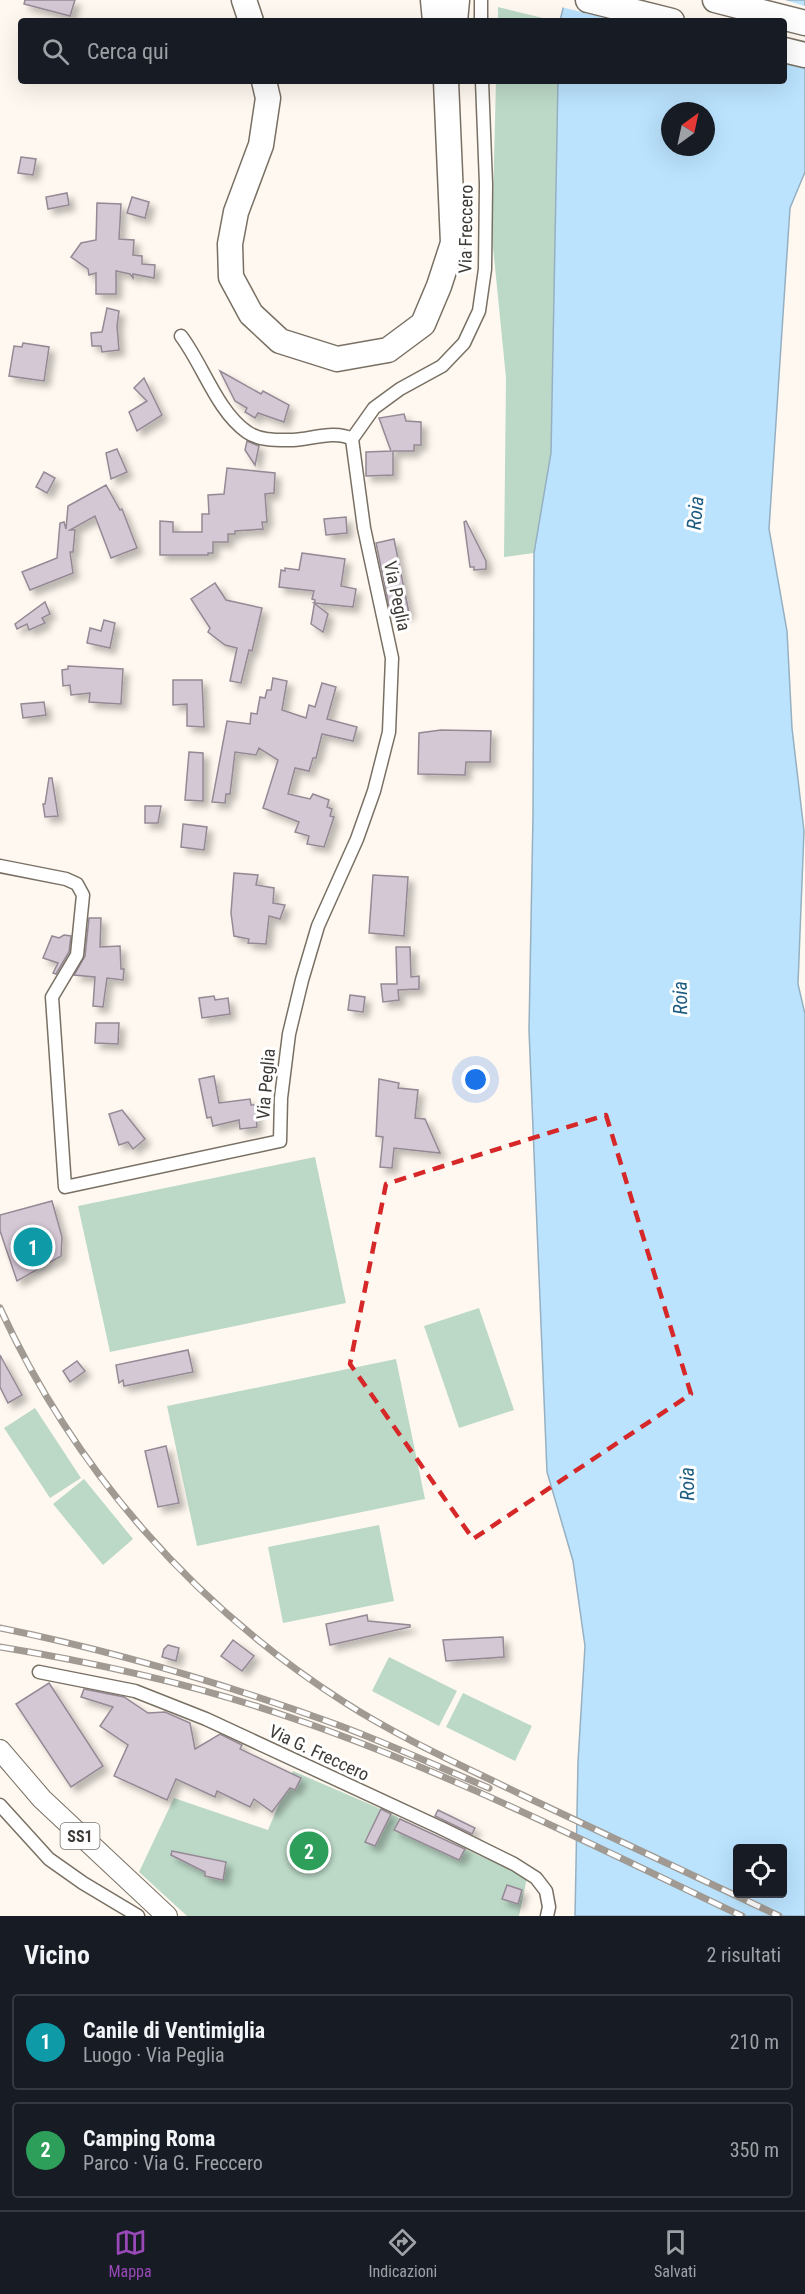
<!DOCTYPE html>
<html lang="it">
<meta charset="utf-8">
<style>
body{margin:0;font-family:"Roboto Condensed",sans-serif;background:#20242c;color:#f1f3f6}
.controls{position:absolute;right:18px;bottom:18px;display:grid;overflow:hidden;border-radius:6px;box-shadow:0 6px 24px #0002}
.controls button{width:54px;height:54px;display:grid;place-items:center;padding:0;border:0;border-bottom:2px solid #363941;background:#171b24;color:#f1f3f6;font:30px sans-serif}
.compass{position:absolute;left:661px;top:102px;width:54px;height:54px;border-radius:50%;background:#171b24;box-shadow:0 6px 24px #0002;rotate:33deg}
.you{position:absolute;left:476px;top:1080px;width:21px;height:21px;margin:-15px;border:4px solid #fff;border-radius:50%;background:#1a73e8;box-shadow:0 0 0 9px #1a73e833}
.badge{display:grid;place-items:center;width:39px;height:39px;border-radius:50%;background:#9948b7;color:#fff;font-size:20px;font-weight:700}
.pin{position:absolute;translate:-50% -50%;border:3px solid #fff;box-shadow:0 2px 6px #0006}
.list{margin:0;padding:0;list-style:none}
h2{display:flex;justify-content:space-between;align-items:center;height:78px;margin:0;padding:0 24px;font-size:26px}
h2 small{font-size:20px;font-weight:400;color:#9ea1a6}
.list li{display:grid;grid-template-columns:39px 1fr auto;gap:18px;align-items:center;box-sizing:border-box;height:96px;margin:0 12px 12px;padding:0 12px;border:2px solid #363941;border-radius:6px}
.list b{display:block;font-size:22px;white-space:nowrap}
.list p{margin:0;font-size:20px;white-space:nowrap;color:#9ea1a6}
.list em{font-size:20px;font-style:normal;color:#9ea1a6}
.icon{flex:none;width:33px;height:33px;fill:none;stroke:currentColor;stroke-width:2;stroke-linecap:round;stroke-linejoin:round}
.map{position:relative;flex:none;width:805px;height:1916px;overflow:hidden}
.search{position:absolute;background:#171b24;box-shadow:0 6px 24px #0002;left:18px;right:18px;top:18px;height:66px;display:flex;align-items:center;gap:15px;box-sizing:border-box;padding:0 21px;border-radius:6px;color:#9ea1a6;font-size:22px}
.sheet{height:294px;background:#171b24}
nav{display:flex;justify-content:space-around;align-items:center;box-sizing:border-box;height:84px;border-top:2px solid #363941;background:#171b24;font-size:16px;color:#9ea1a6}
nav a{display:grid;justify-items:center;gap:3px}
nav .on{color:#9948b7}
.map>svg:first-child{display:block}
.green{fill:#bcd9c7}
.water{fill:#bbe3fe;stroke:#96b0c2;stroke-width:1.5;fill-rule:evenodd}
.pier{fill:#fff8f0}
.building{fill:#d5c8d5;stroke:#948994;stroke-width:1.5;filter:url(#shadow)}
.lines{fill:none;stroke-linecap:round;stroke-linejoin:round}
.street-casing{stroke:#787063;stroke-width:15}
.primary-casing{stroke:#787063;stroke-width:22}
.highway-casing{stroke:#787063;stroke-width:27}
.street{stroke:#fff;stroke-width:12}
.primary{stroke:#fff;stroke-width:20}
.highway{stroke:#fff;stroke-width:24}
.rail-casing{stroke:#a09a93;stroke-width:7}
.rail{stroke:#fff;stroke-width:4.5;stroke-dasharray:14;stroke-linecap:butt}
.marked{fill:none;stroke:#d62828;stroke-width:4.5;stroke-dasharray:12 8;stroke-linejoin:round}
.labels{text-anchor:middle;stroke-width:6;stroke-linejoin:round;paint-order:stroke}
.shield{fill:#fff;stroke:#787572;stroke-width:1.5}
.shield-label{font-size:16px;font-weight:bold;fill:#3e3a35}
.street-label{font-size:18px;fill:#3e3a35;stroke:#fff}
.water-label{font-size:20px;font-style:italic;fill:#1c5c80;stroke:#fff}
</style>
<div class="map">
<svg width="805" height="1916" viewBox="0 0 805 1916">
<defs>
<filter id="shadow"><feDropShadow dx="5.5" dy="5.5" stdDeviation="3" flood-color="#0004"/></filter>
</defs>
<rect width="100%" height="100%" fill="#fff8f0"/>
<g class="green">
<path d="M498,7L555,21H498Z"/>
<path d="M496,81H559L551,453L534,553L504,557L506,378L492,237Z"/>
<path d="M315,1157L346,1303L110,1352L78,1206Z"/>
<path d="M479,1308L514,1410L459,1428L424,1326Z"/>
<path d="M396,1359L425,1499L197,1546L167,1406Z"/>
<path d="M35,1408L81,1478L50,1498L4,1428Z"/>
<path d="M84,1479L133,1539L103,1565L53,1504Z"/>
<path d="M379,1525L394,1601L283,1623L268,1547Z"/>
<path d="M389,1657L457,1691L439,1726L372,1691Z"/>
<path d="M463,1693L532,1726L515,1761L446,1727Z"/>
<path d="M293,1771L374,1806L527,1878L519,1916H187L139,1872L174,1798L268,1830Z"/>
</g>
<path class="water" d="M565,0H805V172L790,208L769,529L787,631L792,728L804,831L798,984L805,1014V1916H575L578,1762L585,1646L573,1561L547,1472L529,1030L533,815L534,553L551,453L558,81H784V21H560ZM670,111H706V147H670ZM738,1848H782V1894H738Z"/>
<path class="pier" d="M562,0H785L805,6V67L784,62V21H619L561,7Z"/>
<g class="building">
<path d="M25,0H75L70,16L24,4Z"/>
<path d="M21,157L36,159L33,175L18,173Z"/>
<path d="M67,193L69,205L48,209L46,197Z"/>
<path d="M132,197L149,202L145,218L127,213Z"/>
<path d="M97,203L121,204L119,239L134,240L133,255L142,256V264L155,265L154,278L133,274V278L130,274L116,271V294H96V273L89,275L88,269L71,257L81,243L96,240Z"/>
<path d="M107,308L119,311L117,326L119,350L102,352L101,346H92L91,333L102,332Z"/>
<path d="M23,343L49,347L44,381L9,376L14,346L22,347Z"/>
<path d="M220,371L261,394L263,391L289,405L284,422L258,413L255,418L245,412L247,408L235,401Z"/>
<path d="M144,378L162,415L137,431L129,412L147,401L134,388Z"/>
<path d="M404,414L406,421L421,422V445H414V451H393V475L366,476V452L391,451L379,418Z"/>
<path d="M247,441L259,446L255,465L245,450Z"/>
<path d="M117,449L127,472L111,479L106,453Z"/>
<path d="M227,468L275,473L274,493L265,494L267,522H262L263,529L235,531V534H228V542H213V553H208V555H160V521L173,522V532H202V514H209L208,495L224,494Z"/>
<path d="M44,472L55,478L47,493L36,487Z"/>
<path d="M106,485L120,510L122,509L137,548L111,558L95,516L70,530H75L73,552H70L73,573L30,590L22,572L57,558L60,523L64,522L66,529L68,506Z"/>
<path d="M346,517L347,533L326,535L324,519Z"/>
<path d="M466,521L486,561V569L474,570V567H470L464,522Z"/>
<path d="M394,539L409,613L391,616L376,543Z"/>
<path d="M302,553L345,559L341,586L356,589L353,607L314,603L328,614L323,632L311,624L315,600L312,599L314,591L279,587L281,570L285,571V568L299,570Z"/>
<path d="M215,583L226,600L262,608L252,651L249,650L241,683L230,681L237,648L225,645L208,632L210,628L191,599Z"/>
<path d="M45,602L50,614L42,618L45,623L29,630L27,624L17,629L15,624Z"/>
<path d="M104,620L115,623L110,648L87,643L90,628L101,631Z"/>
<path d="M68,666L123,669L121,704L89,702L90,693L71,695L70,685L63,686L62,670L68,669Z"/>
<path d="M273,678L287,681L282,710L306,718L309,705L315,707L322,683L336,687L327,719L357,727L353,741L322,734L316,758H313L309,771L295,768L288,794L310,799L313,794L329,800L327,807L332,809L330,816L334,817L324,847L307,844L309,836L295,832L299,822L263,808L278,760L259,748L256,755L235,752L230,794H226L225,803L212,802L227,721L250,724L251,713L257,714L260,697L265,698L267,690H271Z"/>
<path d="M173,680H202L204,727L187,726V704L173,705Z"/>
<path d="M44,702L46,715L23,718L21,704Z"/>
<path d="M441,730L491,731L490,762H466L465,775L418,774L419,733Z"/>
<path d="M189,752L203,753V801L185,800Z"/>
<path d="M49,778H52L58,816L45,817L43,804H45Z"/>
<path d="M145,806H161L158,823H145Z"/>
<path d="M183,824L207,827L204,850L181,847Z"/>
<path d="M234,873L258,875L256,885L274,888L273,903L285,905L280,919L269,916L266,944L248,943L249,939L234,936L231,913Z"/>
<path d="M373,875L408,877L404,936L369,933Z"/>
<path d="M89,918H101L100,947L120,946L121,969H124L123,980L107,978L103,1007L93,1006L95,977L74,975L85,956Z"/>
<path d="M64,935L71,936L69,952L56,974L53,973L58,963L43,958L52,936L59,938Z"/>
<path d="M396,947H410L411,977L419,976V989L398,990L399,1000L383,1002L381,984H397Z"/>
<path d="M350,995L365,997L363,1012L348,1010Z"/>
<path d="M214,996L215,1000L228,998L230,1014L202,1018L199,998Z"/>
<path d="M96,1023H119L118,1044L95,1043Z"/>
<path d="M214,1076L219,1103L250,1099L251,1105H255L257,1127L240,1129L239,1120L213,1126L211,1117L207,1118L199,1079Z"/>
<path d="M379,1079L399,1083L398,1088L418,1090L415,1118L425,1119L440,1153L394,1148L392,1168L380,1167L383,1137L376,1136Z"/>
<path d="M122,1110L145,1139L133,1149L128,1142L119,1145L109,1114Z"/>
<path d="M52,1201L62,1237L61,1256L17,1281L0,1231V1215Z"/>
<path d="M188,1350L193,1372L124,1386L123,1380L119,1383L116,1365Z"/>
<path d="M0,1355L22,1395L8,1403L0,1387Z"/>
<path d="M77,1361L85,1371L70,1382L63,1371Z"/>
<path d="M166,1446L179,1503L158,1507L145,1451Z"/>
<path d="M367,1615L368,1621L410,1625V1627L330,1645L326,1624Z"/>
<path d="M503,1637L504,1657L446,1661L443,1640Z"/>
<path d="M233,1640L254,1656L242,1671L221,1656Z"/>
<path d="M168,1645L179,1648L176,1661L162,1657L164,1649Z"/>
<path d="M49,1683L103,1766L71,1787L16,1704Z"/>
<path d="M84,1689L124,1697L148,1713L165,1712L190,1723L195,1749L220,1734L242,1745L240,1749L301,1778L295,1790L290,1788L272,1812L254,1799L250,1807L217,1791L215,1797L176,1779L167,1800L114,1776L128,1745L100,1726L113,1707L81,1697Z"/>
<path d="M381,1809L391,1814L375,1846L365,1842Z"/>
<path d="M438,1810L475,1828L472,1834L435,1816Z"/>
<path d="M400,1819L465,1849L459,1860L394,1830Z"/>
<path d="M172,1851L226,1862L223,1880L205,1876V1872L171,1855Z"/>
<path d="M507,1885L522,1890L518,1904L502,1899Z"/>
</g>
<g class="lines">
<defs>
<g id="street">
<path d="M481,0V21"/>
<path d="M181,336C203,365 217,411 247,432C260,441 278,440 293,440C312,439 335,430 352,439"/>
<path d="M0,866L66,879L77,884L83,895L77,955L52,997L65,1187L280,1141L281,1098L289,1034L302,980L318,926L357,839L374,791L389,732L392,658L364,528L352,439L374,408L400,389L442,366L464,343L479,311L485,269L486,184L482,81"/>
<path d="M39,1672L135,1691L206,1719L441,1828L514,1864L536,1878L546,1891L549,1907L547,1916"/>
<path d="M0,1805L49,1859L83,1883L138,1916"/>
</g>
<path id="primary" d="M0,1750L42,1799L167,1916"/>
<g id="highway">
<path d="M244,0L251,21"/>
<path d="M433,0L435,21"/>
<path d="M588,0L672,21"/>
<path d="M715,0L805,23"/>
<path d="M455,21L457,0"/>
<path d="M784,50L805,55"/>
<path d="M264,81L268,98L261,145L236,212L230,244L231,277L251,314L280,341L337,359L388,350L423,324L439,286L453,243L446,81"/>
</g>
</defs>
<use href="#street" class="street-casing"/>
<use href="#primary" class="primary-casing"/>
<use href="#highway" class="highway-casing"/>
<use href="#street" class="street"/>
<use href="#primary" class="primary"/>
<use href="#highway" class="highway"/>
<defs>
<g id="rail">
<path d="M0,1308C74,1470 194,1606 344,1702C400,1738 461,1765 520,1794C606,1835 693,1875 779,1916"/>
<path d="M0,1628C114,1651 228,1685 338,1725C389,1744 439,1767 489,1788"/>
<path d="M0,1647C97,1663 193,1684 286,1716C443,1769 592,1845 742,1916"/>
</g>
</defs>
<use href="#rail" class="rail-casing"/>
<use href="#rail" class="rail"/>
</g>
<path class="marked" d="M606,1115L691,1394L473,1539L350,1364L386,1184Z"/>
<g class="labels">
<rect class="shield" x="60.5" y="1823" width="39" height="26" rx="4.5"/>
<g class="shield-label">
<text x="80" y="1842">SS1</text>
</g>
<g class="street-label">
<text transform="translate(466 229) rotate(-89)" y="6">Via Freccero</text>
<text transform="translate(397 596) rotate(78)" y="6">Via Peglia</text>
<text transform="translate(266 1084) rotate(-85)" y="6">Via Peglia</text>
<text transform="translate(319 1753) rotate(25)" y="6">Via G. Freccero</text>
</g>
<g class="water-label">
<text transform="translate(695 513) rotate(-85)" y="7">Roia</text>
<text transform="translate(680 998) rotate(-91)" y="7">Roia</text>
<text transform="translate(687 1484) rotate(-91)" y="7">Roia</text>
</g>
</g>
</svg>
<div class="controls">
<button><svg class="icon" aria-label="locate" viewBox="0 0 24 24"><circle cx="12" cy="12" r="6"/><path d="M12 2v4M12 18v4M2 12h4M18 12h4"/></svg></button>
</div>
<svg class="compass" viewBox="-18 -18 36 36"><path d="M0-13l5 13h-10z" fill="#e53935"/><path d="M0 13l5-13h-10z" fill="#9ea1a6"/></svg>
<div class="you"></div>
<div class="pin badge" style="left:33px;top:1247px;background:#0f9aa8">1</div>
<div class="pin badge" style="left:309px;top:1851px;background:#2e9e5b">2</div>
<div class="search"><svg class="icon" aria-label="search" viewBox="0 0 24 24"><circle cx="10" cy="10" r="6"/><path d="M15 15l6 6"/></svg>Cerca qui</div>
</div>
<section class="sheet">
<h2>Vicino<small>2 risultati</small></h2>
<ul class="list">
<li><span class="badge" style="background:#0f9aa8">1</span><div><b>Canile di Ventimiglia</b><p>Luogo · Via Peglia</p></div><em>210 m</em></li>
<li><span class="badge" style="background:#2e9e5b">2</span><div><b>Camping Roma</b><p>Parco · Via G. Freccero</p></div><em>350 m</em></li>
</ul>
</section>
<nav>
<a class="on"><svg class="icon" aria-label="map" viewBox="0 0 24 24"><path d="M3 6l6-2 6 2 6-2v14l-6 2-6-2-6 2zM9 4v14M15 6v14"/></svg>Mappa</a>
<a><svg class="icon" aria-label="directions" viewBox="0 0 24 24"><path d="M12 3l9 9-9 9-9-9zM9 14v-3h6M13 9l2 2-2 2"/></svg>Indicazioni</a>
<a><svg class="icon" aria-label="saved" viewBox="0 0 24 24"><path d="M7 4h10v16l-5-4-5 4z"/></svg>Salvati</a>
</nav>
